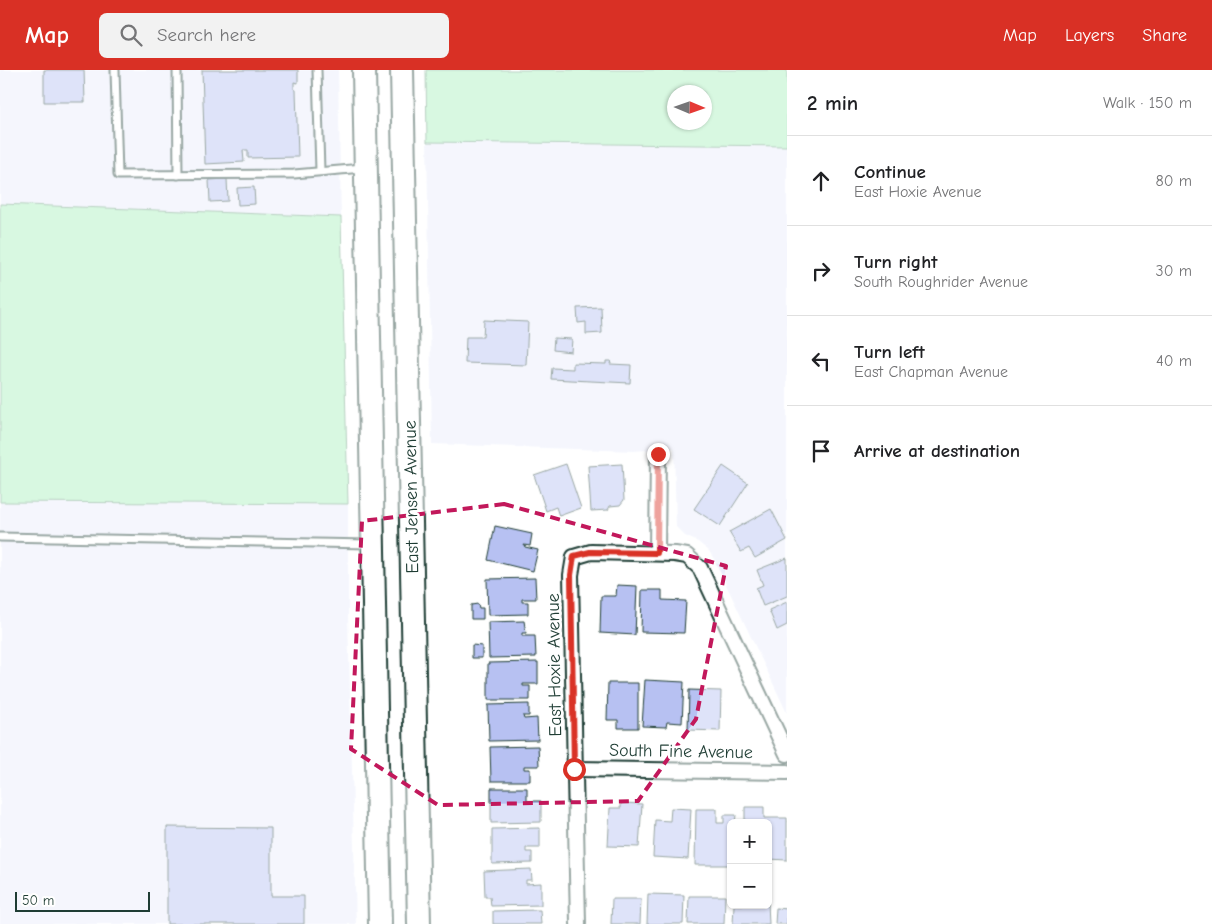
<!DOCTYPE html>
<meta charset="utf-8">
<style>
body{margin:0;font-family:"Comic Neue",sans-serif;background:#f2f2f2;color:#202124}
.controls{position:absolute;right:15px;bottom:15px;display:grid;overflow:hidden;border-radius:8px;box-shadow:0 1px 4px #0004}
.controls button{width:45px;height:45px;display:grid;place-items:center;padding:0;border:0;border-bottom:1px solid #e0e0e0;background:#fff;color:#202124;font:25px sans-serif}
.compass{position:absolute;left:667px;top:15px;width:45px;height:45px;border-radius:50%;background:#fff;box-shadow:0 1px 4px #0004;rotate:92deg}
.scale{position:absolute;left:15px;bottom:12px;width:135px;box-sizing:border-box;padding-left:5px;border:2px solid #1f3d34;border-top:0;font-size:14px;line-height:18px;white-space:nowrap;color:#1f3d34;-webkit-text-stroke:4px #fff;paint-order:stroke}
.stop{position:absolute;width:15px;height:15px;margin:-11px;border:4px solid #d93025;border-radius:50%;background:#fff}
.stop.end{background:#d93025;border-color:#fff;box-shadow:0 1px 5px #0008}
.list{margin:0;padding:0;list-style:none}
h2{display:flex;justify-content:space-between;align-items:center;height:65px;margin:0;padding:0 20px;font-size:21px}
h2 small{font-size:16px;font-weight:400;color:#757577}
.list li{display:grid;grid-template-columns:32px 1fr auto;gap:15px;align-items:center;box-sizing:border-box;height:90px;padding:0 20px;border-top:1px solid #e0e0e0}
.list b{display:block;font-size:19px;white-space:nowrap}
.list p{margin:0;font-size:16px;white-space:nowrap;color:#757577}
.list em{font-size:16px;font-style:normal;color:#757577}
.icon{flex:none;width:28px;height:28px;fill:none;stroke:currentColor;stroke-width:2;stroke-linecap:round;stroke-linejoin:round}
.map{position:relative;flex:none;width:787px;height:854px;overflow:hidden}
header{display:flex;align-items:center;gap:30px;box-sizing:border-box;height:70px;padding:0 25px;background:#d93025;color:#fff}
header strong{font-size:24px}
nav{display:flex;gap:28px;margin-inline-start:auto;font-size:18px}
.search{width:350px;height:45px;background:#f2f2f2;display:flex;align-items:center;gap:12px;box-sizing:border-box;padding:0 18px;border-radius:8px;color:#757577;font-size:19px}
main{display:flex}
aside{flex:1;background:#fff}
.map>svg:first-child{display:block}
.built{fill:#e9ecfb}
.green{fill:#a8efbc;stroke:#649678;fill-rule:evenodd}
.building{fill:#b7c1f2;stroke:#1f3d34}
.lines{fill:none;stroke-linecap:round;stroke-linejoin:round}
.service-casing{stroke:#1f3d34;stroke-width:11}
.minor-casing{stroke:#1f3d34;stroke-width:18}
.primary-casing{stroke:#1f3d34;stroke-width:26}
.service{stroke:#fff;stroke-width:7}
.minor{stroke:#fff;stroke-width:14}
.primary{stroke:#fff;stroke-width:22}
.route{stroke:#d93025;stroke-width:6}
.marked{fill:none;stroke:#c2185b;stroke-width:4;stroke-dasharray:10 6;stroke-linejoin:round}
.labels{text-anchor:middle;stroke-width:5;stroke-linejoin:round;paint-order:stroke}
.street-label{font-size:18px;fill:#1f3d34;stroke:#fff}
</style>
<header>
<strong>Map</strong>
<div class="search"><svg class="icon" aria-label="search" viewBox="0 0 24 24"><circle cx="10" cy="10" r="6"/><path d="M15 15l6 6"/></svg>Search here</div>
<nav><a>Map</a><a>Layers</a><a>Share</a></nav>
</header>
<main>
<div class="map">
<svg width="787" height="854" viewBox="0 0 787 854">
<rect width="100%" height="100%" fill="#fff"/>
<filter id="ink" filterUnits="userSpaceOnUse"><feTurbulence type="fractalNoise" baseFrequency=".02" numOctaves="2"/><feDisplacementMap in="SourceGraphic" scale="10" xChannelSelector="R" yChannelSelector="G"/><feConvolveMatrix kernelMatrix="1 2 1 2 8 2 1 2 1" color-interpolation-filters="sRGB"/></filter>
<g filter="url(#ink)">
<g class="built">
<path d="M0,0H338L341,147L0,134Z"/>
<path d="M427,72L787,76V643L714,489L709,481L698,472L685,466L676,457L674,378L634,381L432,374Z"/>
<path d="M0,432L348,434V545L356,854H0Z"/>
</g>
<g class="green">
<path d="M426,0H787V76L427,72ZM674,22H704V52H674Z"/>
<path d="M0,134L341,147L348,434L0,432Z"/>
</g>
<g class="building">
<path d="M44,0H84L85,32H44Z"/>
<path d="M202,0H298V13L294,12V19L296,20L298,87L248,88V80H243L244,92L205,94Z"/>
<path d="M227,109L228,131L210,132L209,110Z"/>
<path d="M254,117L255,134L238,135L237,118Z"/>
<path d="M601,237L602,263L586,264V252L578,253L577,238Z"/>
<path d="M484,250L528,252L526,295L465,293L466,267H483Z"/>
<path d="M554,268L572,269L571,282L553,280Z"/>
<path d="M606,291H611L610,294L631,295L630,313L551,309L552,298L573,299V293L606,294Z"/>
<path d="M566,394L581,438L559,446L556,437L546,441L534,405Z"/>
<path d="M622,394L624,430L620,435L610,436L608,440L591,441L588,396Z"/>
<path d="M723,396L748,413L720,456L694,439Z"/>
<path d="M771,439L787,470L755,488L749,478L741,482L729,462Z"/>
<path d="M495,456L532,464L530,476L524,475L525,477L538,480L533,501L488,490Z"/>
<path d="M787,488V526L763,536L756,518L763,515L757,500Z"/>
<path d="M535,508L536,529H522V532H528V544L488,545L487,509Z"/>
<path d="M617,515L637,516L635,565L600,563L601,526H616Z"/>
<path d="M642,520H662V530L686,531L684,563L641,562Z"/>
<path d="M787,532V555L777,560L769,540Z"/>
<path d="M478,534L479,538H483V549H471V535Z"/>
<path d="M524,551L526,563H522V566H535L536,587L489,588L488,552Z"/>
<path d="M472,575L482,576V588H472Z"/>
<path d="M538,592V614H523V616H530V630H488V593Z"/>
<path d="M645,610L684,612L682,653L667,652L666,657L642,656Z"/>
<path d="M608,613H638V658H618V650H607Z"/>
<path d="M689,620L721,621L720,661L688,660Z"/>
<path d="M529,634V646H523L524,649L537,648L538,670L489,671L488,635Z"/>
<path d="M538,676L539,696H524V699H530V711H491L490,677Z"/>
<path d="M491,718H527V731H541V752L491,753Z"/>
<path d="M621,733L642,734L639,777L608,776L610,738H621Z"/>
<path d="M745,737H764V748H787V790L768,789V753H745Z"/>
<path d="M671,738L691,739L688,789L653,787L655,750L670,751Z"/>
<path d="M696,739H717V753H724V745H736L735,753H731V795H695Z"/>
<path d="M167,757L271,758V826H304V854H167Z"/>
<path d="M540,758V778H526V782H532V793L492,794V759Z"/>
<path d="M531,799L532,810H526V814L541,813V835L491,836L490,827H485L484,801Z"/>
<path d="M648,824L684,825L683,854H647Z"/>
<path d="M689,826H725L724,854H688Z"/>
<path d="M612,829H641L640,854H611Z"/>
<path d="M768,832L769,854H733L734,835H768Z"/>
<path d="M776,838L787,839V854H775Z"/>
<path d="M540,840L541,854H493V841Z"/>
</g>
<g class="lines">
<defs>
<g id="service">
<path d="M115,0L118,105L294,104L363,98"/>
<path d="M177,0L178,105"/>
<path d="M317,0L320,101"/>
<path d="M0,467L370,474"/>
</g>
<g id="minor">
<path d="M657,483L658,384"/>
<path d="M575,699L787,702"/>
<path d="M578,854L571,505L574,487L591,482L675,484L687,486L700,498L787,684"/>
</g>
<g id="primary">
<path d="M364,0L380,854"/>
<path d="M402,0L419,854"/>
</g>
</defs>
<use href="#service" class="service-casing"/>
<use href="#minor" class="minor-casing"/>
<use href="#primary" class="primary-casing"/>
<use href="#service" class="service"/>
<use href="#minor" class="minor"/>
<use href="#primary" class="primary"/>
</g>
</g>
<g class="lines" filter="url(#ink)">
<path class="route" d="M574,699L571,505L574,486L590,482L657,483L658,384"/>
</g>
<path d="M0 0H787V854H0ZM504,434L726,496L696,649L638,731L438,735L351,679L362,451Z" fill="#fff" fill-opacity=".55" fill-rule="evenodd"/>
<path class="marked" d="M504,434L726,496L696,649L638,731L438,735L351,679L362,451Z"/>
<g class="labels">
<g class="street-label">
<text transform="translate(411 427) rotate(-91)" y="6">East Jensen Avenue</text>
<text transform="translate(554 595) rotate(-91)" y="6">East Hoxie Avenue</text>
<text transform="translate(681 681) rotate(1)" y="6">South Fine Avenue</text>
</g>
</g>
</svg>
<div class="controls">
<button>+</button>
<button>−</button>
</div>
<svg class="compass" viewBox="-18 -18 36 36"><path d="M0-13l5 13h-10z" fill="#e53935"/><path d="M0 13l5-13h-10z" fill="#757577"/></svg>
<div class="scale">50 m</div>
<div class="stop" style="left:574px;top:699px"></div>
<div class="stop end" style="left:658px;top:384px"></div>
</div>
<aside>
<h2>2 min<small>Walk · 150 m</small></h2>
<ul class="list">
<li><svg class="icon" aria-label="ahead" viewBox="0 0 24 24"><path d="M12 20V5M6 11l6-6 6 6"/></svg><div><b>Continue</b><p>East Hoxie Avenue</p></div><em>80 m</em></li>
<li><svg class="icon" aria-label="right" viewBox="0 0 24 24"><path d="M7 20v-9h11M14 6l5 5-5 5"/></svg><div><b>Turn right</b><p>South Roughrider Avenue</p></div><em>30 m</em></li>
<li><svg class="icon" aria-label="left" viewBox="0 0 24 24"><path d="M17 20v-9H6M10 6l-5 5 5 5"/></svg><div><b>Turn left</b><p>East Chapman Avenue</p></div><em>40 m</em></li>
<li><svg class="icon" aria-label="arrive" viewBox="0 0 24 24"><path d="M6 21V4h12l-3 4 3 4H6"/></svg><div><b>Arrive at destination</b></div></li>
</ul>
</aside>
</main>
